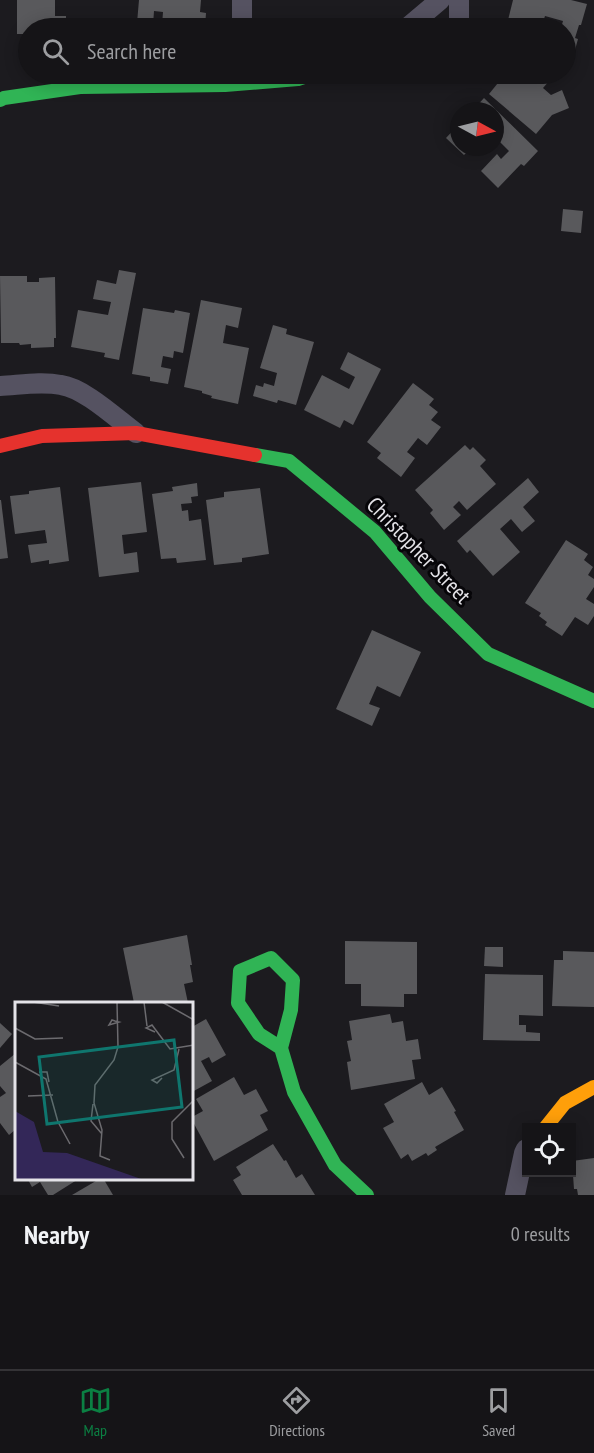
<!DOCTYPE html>
<style>
body{margin:0;font-family:"PT Sans Narrow",sans-serif;background:#1e1d20;color:#f1f3f6}
.controls{position:absolute;right:18px;bottom:18px;display:grid;overflow:hidden;border-radius:0px;box-shadow:0 3px 15px #0003}
.controls button{width:54px;height:54px;display:grid;place-items:center;padding:0;border:0;border-bottom:2px solid #343336;background:#151417;color:#f1f3f6;font:30px sans-serif}
.compass{position:absolute;left:450px;top:102px;width:54px;height:54px;border-radius:50%;background:#151417;box-shadow:0 3px 15px #0003;rotate:97deg}
.list{margin:0;padding:0;list-style:none}
h2{display:flex;justify-content:space-between;align-items:center;height:78px;margin:0;padding:0 24px;font-size:26px}
h2 small{font-size:20px;font-weight:400;color:#9d9ea1}
.icon{flex:none;width:33px;height:33px;fill:none;stroke:currentColor;stroke-width:2;stroke-linecap:round;stroke-linejoin:round}
.map{position:relative;flex:none;width:594px;height:1195px;overflow:hidden}
.search{position:absolute;background:#151417;box-shadow:0 3px 15px #0003;left:18px;right:18px;top:18px;height:66px;display:flex;align-items:center;gap:15px;box-sizing:border-box;padding:0 21px;border-radius:33px;color:#9d9ea1;font-size:22px}
.sheet{height:174px;background:#151417}
nav{display:flex;justify-content:space-around;align-items:center;box-sizing:border-box;height:84px;border-top:2px solid #343336;background:#151417;font-size:16px;color:#9d9ea1}
nav a{display:grid;justify-items:center;gap:3px}
nav .on{color:#0b8043}
.map>svg:first-child{display:block}
.building{fill:#59595c}
.lines{fill:none;stroke-linecap:round;stroke-linejoin:round}
.street{stroke:#555261;stroke-width:20}
.fast{stroke:#30b455;stroke-width:14}
.slow{stroke:#ff9f0a;stroke-width:14}
.jam{stroke:#e5322d;stroke-width:14}
.labels{text-anchor:middle;stroke-width:6;stroke-linejoin:round;paint-order:stroke}
.street-label{font-size:22px;fill:#e4e3e8;stroke:#060508}
.inset-road{fill:none;stroke:#6c6b6f;stroke-width:1.5}
.view{fill:#0f766e;fill-opacity:0.15;stroke:#0f766e;stroke-width:3}
.inset-edge{fill:none;stroke:#e4e3e8;stroke-width:3}
</style>
<div class="map">
<svg width="594" height="1195" viewBox="0 0 594 1195">
<rect width="100%" height="100%" fill="#1c1b1f"/>
<g class="building">
<path d="M17,0H55V16H66V28H28V34H17Z"/>
<path d="M139,0H201L200,12L206,13L205,28L162,25L163,12L154,11L153,25L137,23Z"/>
<path d="M513,0H571L587,4L581,25H579L575,38L578,39L573,57L566,55V28H561L563,21L545,16L541,28L532,25L531,28H506Z"/>
<path d="M500,74H542L550,80L543,88L551,95L562,90L569,108L552,115L536,134L489,94L502,78L499,75Z"/>
<path d="M484,98L538,151L524,166L521,164L498,188L481,171L497,154L501,159L509,151L495,137V111H472Z"/>
<path d="M459,124V147H472L464,155L446,138Z"/>
<path d="M563,209L583,211L581,233L561,231Z"/>
<path d="M119,270L136,273L119,360L104,357L105,353L71,347L78,310L108,315L111,302L93,299L97,280L116,284Z"/>
<path d="M0,276H27V282H39V278L55,277L56,338H54V347L31,348V344L20,345L19,343H1Z"/>
<path d="M201,300L242,308L238,328L226,325L223,343L249,348L238,404L211,398L212,396L202,393V391L184,387Z"/>
<path d="M143,308L174,313L175,310L190,313L183,353L174,351L173,358L163,356L161,367L171,369L168,384L150,381V377L132,374Z"/>
<path d="M273,325L287,329L286,334L314,342L296,405L278,400L277,403L253,396L256,385L263,387L264,383L274,386L277,373L260,368Z"/>
<path d="M348,352L381,369L353,425L344,420L340,428L304,410L322,375L349,389L355,377L340,369Z"/>
<path d="M413,383L434,399L429,405L438,412L431,420L441,427L427,445L418,438L407,452L415,458L401,477L377,458L381,453L367,442Z"/>
<path d="M465,445L470,450L473,447L486,460L480,466L496,484L467,510L459,501L453,507L461,515L444,530L430,513L433,510L415,490Z"/>
<path d="M528,478L539,492L523,507L535,521L522,532L511,519L500,529L520,552L493,576L470,550L467,553L457,541Z"/>
<path d="M141,482L147,532L122,535L124,554L137,552L139,572L99,577L88,488Z"/>
<path d="M197,483L198,496L191,497L192,503L181,504L182,511L188,510L189,521L201,519L206,560L177,563L176,558L161,559L152,494L173,491L172,487Z"/>
<path d="M60,487L69,561L49,564V560L31,563L28,545L47,543L45,530L15,534L10,496L29,494V491Z"/>
<path d="M260,488L269,554L242,558V562L214,565L206,500L224,497V492Z"/>
<path d="M0,500H1L8,558L0,559Z"/>
<path d="M566,540L588,554L584,560L593,567L588,575L594,579V587L586,599L594,604V616L588,625L575,617L562,636L545,625L547,622L539,616L541,613L525,603Z"/>
<path d="M372,630L421,652L400,697L377,686L369,704L380,708L372,726L336,709Z"/>
<path d="M187,935L192,965H190L193,982L184,984L188,1003H145V1001L134,1003L123,948Z"/>
<path d="M345,941L417,942V994H404V1007L361,1006V984H345Z"/>
<path d="M485,947H503V967L484,966Z"/>
<path d="M563,951L594,952V1007L552,1006L554,960H563Z"/>
<path d="M485,974L543,975V1016L519,1015V1025H526V1032L540,1033V1041L483,1040Z"/>
<path d="M390,1014L392,1023L403,1021L406,1041L418,1039L421,1059L412,1060L415,1079L351,1090L347,1062L351,1061L347,1041L352,1040L349,1021Z"/>
<path d="M206,1019L226,1055L212,1063L209,1057L201,1061L212,1081L192,1092V1027Z"/>
<path d="M0,1023L12,1034L0,1048Z"/>
<path d="M16,1053V1129L9,1135L0,1123V1097L6,1093L0,1086V1066Z"/>
<path d="M234,1077L244,1095L256,1089L268,1111L260,1115L268,1130L214,1161L192,1120V1117L203,1111L196,1099Z"/>
<path d="M422,1082L429,1095L442,1087L456,1111L454,1112L464,1130L435,1147L437,1150L428,1156L426,1153L412,1161L408,1154L401,1159L383,1128L394,1122L384,1104Z"/>
<path d="M273,1144L284,1161L286,1160L296,1178L302,1174L315,1195H242L233,1180L241,1175L236,1167Z"/>
<path d="M594,1158V1195H578L577,1189H574L572,1161Z"/>
<path d="M27,1178H80L53,1195H48L40,1182L32,1187Z"/>
<path d="M101,1178H103L113,1195H72Z"/>
</g>
<g class="lines">
<g class="street">
<path d="M242,0V28"/>
<path d="M459,0V28"/>
<path d="M407,28L440,0"/>
<path d="M0,386C20,385 41,381 61,385C84,388 117,419 136,433"/>
<path d="M515,1195L524,1153L526,1149"/>
</g>
<g class="fast">
<path d="M0,100L4,98L80,87L225,85L298,79L313,74"/>
<path d="M255,455L289,461L375,532L430,597L488,654L594,701"/>
<path d="M281,1048L259,1034L238,1003L240,971L271,958L293,980L291,1010L281,1048L294,1092L335,1165L367,1195"/>
</g>
<path class="slow" d="M545,1128L565,1103L594,1087"/>
<path class="jam" d="M0,446L42,436L136,433L255,455"/>
</g>
<g class="labels">
<g class="street-label">
<text transform="translate(419 550) rotate(46)" y="8">Christopher Street</text>
</g>
</g>
<g transform="translate(15 1002)">
<rect width="178" height="178" fill="#1c1b1f"/>
<path d="M0,109L19,120L28,150L52,151L129,178H0Z" fill="#332758"/>
<path class="inset-road" d="M18,0L44,4M129,0L132,24M147,0L179,18M97,18L100,19L104,20L94,23ZM0,26L20,37L48,36M140,30L131,26L137,23L155,47L179,43M0,60L31,77L43,120L55,142M24,70H32L34,80M147,76L142,81L137,78L159,68L164,47M13,94L38,93M78,102L76,119L87,132M169,156L157,137V120L179,98M95,158L85,154L87,128L79,101L80,83L99,58L103,45L102,0"/>
<path class="view" d="M159,38L167,105L32,122L24,55Z"/>
<rect width="178" height="178" class="inset-edge"/>
</g>
</svg>
<div class="controls">
<button><svg class="icon" aria-label="locate" viewBox="0 0 24 24"><circle cx="12" cy="12" r="6"/><path d="M12 2v4M12 18v4M2 12h4M18 12h4"/></svg></button>
</div>
<svg class="compass" viewBox="-18 -18 36 36"><path d="M0-13l5 13h-10z" fill="#e53935"/><path d="M0 13l5-13h-10z" fill="#9d9ea1"/></svg>
<div class="search"><svg class="icon" aria-label="search" viewBox="0 0 24 24"><circle cx="10" cy="10" r="6"/><path d="M15 15l6 6"/></svg>Search here</div>
</div>
<section class="sheet">
<h2>Nearby<small>0 results</small></h2>
<ul class="list">
</ul>
</section>
<nav>
<a class="on"><svg class="icon" aria-label="map" viewBox="0 0 24 24"><path d="M3 6l6-2 6 2 6-2v14l-6 2-6-2-6 2zM9 4v14M15 6v14"/></svg>Map</a>
<a><svg class="icon" aria-label="directions" viewBox="0 0 24 24"><path d="M12 3l9 9-9 9-9-9zM9 14v-3h6M13 9l2 2-2 2"/></svg>Directions</a>
<a><svg class="icon" aria-label="saved" viewBox="0 0 24 24"><path d="M7 4h10v16l-5-4-5 4z"/></svg>Saved</a>
</nav>
